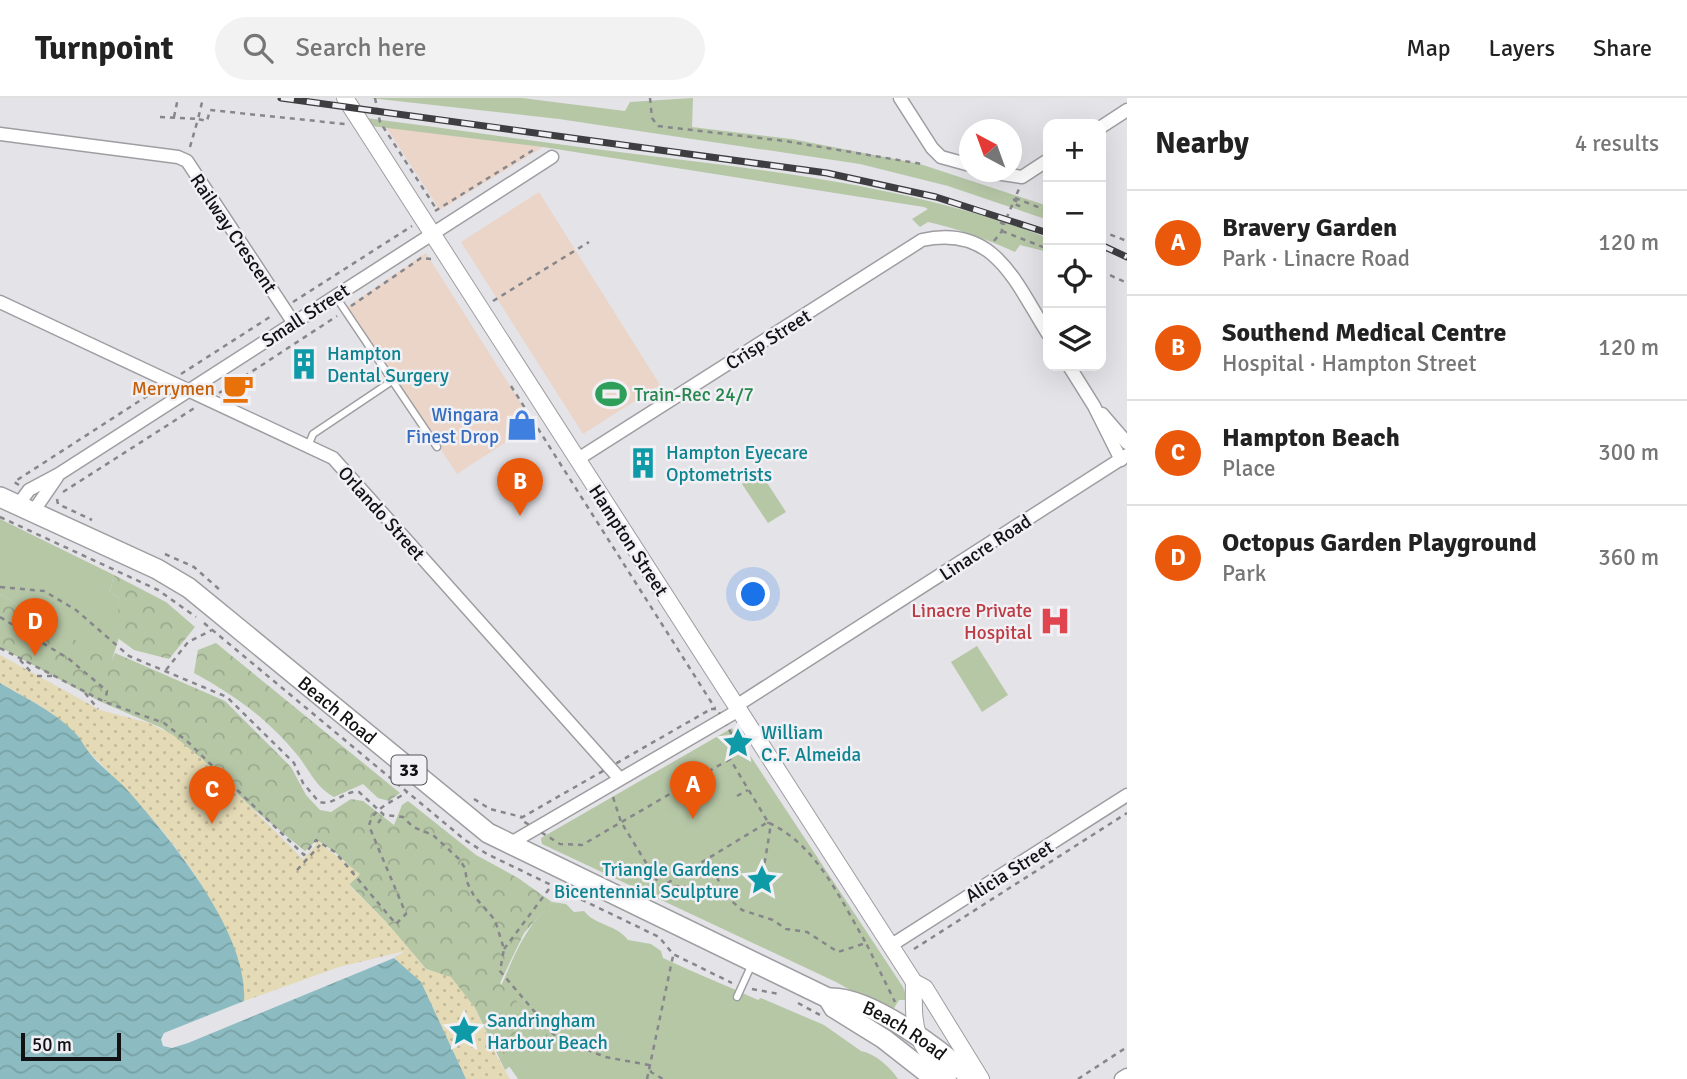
<!DOCTYPE html>
<meta charset="utf-8">
<style>
body{margin:0;font-family:Signika,sans-serif;background:#f2f2f2;color:#222}
.controls{position:absolute;right:21px;top:21px;display:grid;overflow:hidden;border-radius:14px;box-shadow:0 7px 28px #0002}
.controls button{width:63px;height:63px;display:grid;place-items:center;padding:0;border:0;border-bottom:2px solid #e0e0e0;background:#fff;color:#222;font:35px sans-serif}
.compass{position:absolute;left:959px;top:21px;width:63px;height:63px;border-radius:50%;background:#fff;box-shadow:0 7px 28px #0002;rotate:319deg}
.scale{position:absolute;left:21px;bottom:18px;width:100px;box-sizing:border-box;padding-left:7px;border:4px solid #121214;border-top:0;font-size:19px;line-height:24px;white-space:nowrap;color:#121214;-webkit-text-stroke:5px #f0f0f5;paint-order:stroke}
.you{position:absolute;left:754px;top:497px;width:24px;height:24px;margin:-18px;border:5px solid #fff;border-radius:50%;background:#1a73e8;box-shadow:0 0 0 10px #1a73e833}
.badge{display:grid;place-items:center;width:46px;height:46px;border-radius:50%;background:#ea580c;color:#fff;font-size:23px;font-weight:700}
.pin{position:absolute;translate:-50% -58px;filter:drop-shadow(0 2px 4px #0008)}
.pin::after{content:'';position:absolute;top:37px;width:24px;height:21px;background:inherit;clip-path:polygon(0 0,100% 0,50% 100%)}
.list{margin:0;padding:0;list-style:none}
h2{display:flex;justify-content:space-between;align-items:center;height:91px;margin:0;padding:0 28px;font-size:30px}
h2 small{font-size:23px;font-weight:400;color:#767676}
.list li{display:grid;grid-template-columns:46px 1fr auto;gap:21px;align-items:center;box-sizing:border-box;height:105px;padding:0 28px;border-top:2px solid #e0e0e0}
.list b{display:block;font-size:26px;white-space:nowrap}
.list p{margin:0;font-size:23px;white-space:nowrap;color:#767676}
.list em{font-size:23px;font-style:normal;color:#767676}
.icon{flex:none;width:38px;height:38px;fill:none;stroke:currentColor;stroke-width:2;stroke-linecap:round;stroke-linejoin:round}
.map{position:relative;flex:none;width:1127px;height:981px;overflow:hidden}
header{display:flex;align-items:center;gap:42px;box-sizing:border-box;height:98px;padding:0 35px;background:#fff;border-bottom:2px solid #e0e0e0}
header strong{font-size:33px}
nav{display:flex;gap:38px;margin-inline-start:auto;font-size:24px}
.search{width:490px;height:63px;background:#f2f2f2;display:flex;align-items:center;gap:18px;box-sizing:border-box;padding:0 24px;border-radius:38px;color:#767676;font-size:26px}
main{display:flex}
aside{flex:1;background:#fff}
.map>svg:first-child{display:block}
.commercial{fill:#ebd5c9}
.green{fill:#b6c7a6}
.forest{fill:url(#forest-crowns)}
.sand{fill:url(#sand-dots)}
.water{fill:url(#water-waves)}
.lines{fill:none;stroke-linecap:round;stroke-linejoin:round}
.service-casing{stroke:#9e9ea2;stroke-width:9}
.minor-casing{stroke:#9e9ea2;stroke-width:15}
.tertiary-casing{stroke:#9e9ea2;stroke-width:17}
.secondary-casing{stroke:#9e9ea2;stroke-width:18}
.primary-casing{stroke:#9e9ea2;stroke-width:22}
.path{stroke:#87878b;stroke-width:2.5;stroke-dasharray:5 5;stroke-linecap:butt}
.service{stroke:#fff;stroke-width:6}
.minor{stroke:#fff;stroke-width:12}
.tertiary{stroke:#fff;stroke-width:14}
.secondary{stroke:#fff;stroke-width:16}
.primary{stroke:#fff;stroke-width:19}
.rail-casing{stroke:#3e3e41;stroke-width:7}
.rail{stroke:#f0f0f5;stroke-width:4.5;stroke-dasharray:13;stroke-linecap:butt}
.labels{text-anchor:middle;stroke-width:5;stroke-linejoin:round;paint-order:stroke}
.shield{fill:#f0f0f5;stroke:#555558;stroke-width:2}
.shield-label{font-size:18px;font-weight:bold;fill:#121214}
.street-label{font-size:19px;fill:#121214;stroke:#f0f0f5}
.culture-label{font-size:19px;fill:#0d838f;stroke:#f0f0f5;text-anchor:start}
.food-label{font-size:19px;fill:#c56008;stroke:#f0f0f5;text-anchor:end}
.leisure-label{font-size:19px;fill:#27864d;stroke:#f0f0f5;text-anchor:start}
.shop-label{font-size:19px;fill:#366cbe;stroke:#f0f0f5;text-anchor:end}
.health-label{font-size:19px;fill:#be3a42;stroke:#f0f0f5;text-anchor:end}
</style>
<header>
<strong>Turnpoint</strong>
<div class="search"><svg class="icon" aria-label="search" viewBox="0 0 24 24"><circle cx="10" cy="10" r="6"/><path d="M15 15l6 6"/></svg>Search here</div>
<nav><a>Map</a><a>Layers</a><a>Share</a></nav>
</header>
<main>
<div class="map">
<svg width="1127" height="981" viewBox="0 0 1127 981">
<defs>
<pattern id="forest-crowns" width="20" height="18" patternUnits="userSpaceOnUse" patternTransform="scale(1.75)"><rect width="20" height="18" fill="#b6c7a6"/><path d="M2 6a3 3 0 1 1 6 0M12 15a3 3 0 1 1 6 0" fill="none" stroke="#9baa8e"/></pattern>
<pattern id="sand-dots" width="8" height="8" patternUnits="userSpaceOnUse" patternTransform="scale(1.75)"><rect width="8" height="8" fill="#e4dab5"/><path d="M2 2h.1M6 6h.1" fill="none" stroke="#c3ba9b" stroke-width="1.8" stroke-linecap="round"/></pattern>
<pattern id="water-waves" width="16" height="10" patternUnits="userSpaceOnUse" patternTransform="scale(1.75)"><rect width="16" height="10" fill="#8cbcc1"/><path d="M0 5q4-4 8 0t8 0" fill="none" stroke="#78a1a5"/></pattern>
</defs>
<rect width="100%" height="100%" fill="#e3e3e8"/>
<g class="commercial">
<path d="M386,29L543,49L440,112Z"/>
<path d="M539,94L660,287L583,336L461,144Z"/>
<path d="M426,155L534,326L457,376L347,209Z"/>
</g>
<g class="green">
<path d="M370,0H522L625,13L630,4L693,0L692,29L792,41L920,66L1048,108V122L948,88L860,66L559,21Z"/>
<path d="M366,20C445,30 524,42 603,52C753,71 906,85 1048,140V154L1020,147L1015,154C986,141 959,131 928,124L920,129L912,121L928,111L924,109L543,49L371,28Z"/>
<path d="M760,374L786,414L768,425L742,386Z"/>
<path d="M0,421L114,477L110,493L118,500L121,533L111,565L0,496Z"/>
<path d="M977,548L1008,597L982,614L951,564Z"/>
<path d="M732,630L903,889L908,902H899L891,915L836,884L542,746L541,740Z"/>
<path d="M552,804L566,806L574,814L584,813C596,828 616,826 628,842L651,846L661,853L663,860C694,875 726,887 758,902L761,900L824,927L861,953C876,956 890,969 898,981H518L509,968L488,914C512,871 515,840 552,804Z"/>
</g>
<g class="forest">
<path d="M114,477L166,504L195,529L169,561L134,552L119,541L118,500L110,493Z"/>
<path d="M0,496L111,564L115,555L225,603L291,669L306,697L320,712L331,714L351,701L363,703L394,727L402,707L408,703L476,757L518,780L552,804L524,835L500,885L549,938L505,972L475,910L451,880L426,871L386,824L349,786L359,777L335,754L317,742L305,753L252,710L202,661L162,630L99,603L0,549Z"/>
<path d="M216,545L400,695L389,703L378,700L363,686L334,699C316,689 311,675 299,659C268,621 236,598 194,575L198,552Z"/>
</g>
<path class="sand" d="M0,557L100,612L149,625L173,637L202,661L303,761L316,747V742L360,776L349,787L386,824L426,871L451,879L475,910L495,955L510,981H466L421,885L394,860L405,853L339,869L244,903C233,804 160,725 92,657C76,642 70,629 51,615C35,604 17,595 0,585Z"/>
<path class="water" d="M0,585C25,600 56,614 76,636C81,641 84,648 88,653C100,669 117,680 130,695C172,743 249,836 244,903L164,935L161,941L163,948L172,950L188,945L394,860L421,884L466,981H0Z"/>
<g class="lines">
<defs>
<g id="service">
<path d="M336,199L437,349"/>
<path d="M308,348L313,336L392,283"/>
<path d="M737,899L752,866"/>
</g>
<g id="minor">
<path d="M900,0L932,50L941,59L970,67"/>
<path d="M1101,29L1127,12"/>
<path d="M0,36L178,59L187,63L293,224"/>
<path d="M989,74L1022,79L1048,62"/>
<path d="M0,204L333,360L620,681"/>
<path d="M1069,268L1094,308L1121,362"/>
<path d="M1102,316L1127,345"/>
<path d="M578,361L922,142C995,126 1015,184 1048,236"/>
<path d="M18,407L29,392L59,376L552,59"/>
<path d="M33,414L57,379"/>
<path d="M736,608L1127,357"/>
<path d="M509,746L739,612"/>
<path d="M890,848L1127,697"/>
</g>
<path id="tertiary" d="M1122,981L1127,978"/>
<g id="secondary">
<path d="M345,0L914,884L925,890L981,981"/>
<path d="M914,884C913,938 915,940 948,981"/>
</g>
<g id="primary">
<path id="s1" d="M0,399L157,471L189,490L488,735L828,900C869,897 942,953 972,981"/>
<path d="M828,900L834,910L884,941L935,981"/>
</g>
</defs>
<use href="#service" class="service-casing"/>
<use href="#minor" class="minor-casing"/>
<use href="#tertiary" class="tertiary-casing"/>
<use href="#secondary" class="secondary-casing"/>
<use href="#primary" class="primary-casing"/>
<g class="path">
<path d="M375,0L380,24L437,112"/>
<path d="M650,0L652,20L658,28L785,43L922,66"/>
<path d="M160,19L198,21L203,0"/>
<path d="M174,19L178,0"/>
<path d="M190,49L198,21L207,23L210,12L345,26"/>
<path d="M1015,100L1048,113"/>
<path d="M435,113L535,51"/>
<path d="M1002,133L1048,151"/>
<path d="M1101,133L1127,143"/>
<path d="M994,143L1002,133L1001,125L1004,126L1013,105L1019,108L1020,105L1014,102L1019,91"/>
<path d="M1101,173L1127,185"/>
<path d="M493,203L589,144"/>
<path d="M293,204L412,128"/>
<path d="M351,208L421,160L431,161"/>
<path d="M181,276L273,217"/>
<path d="M511,288L715,610"/>
<path d="M219,295L337,218"/>
<path d="M19,387L14,384L158,291"/>
<path d="M63,394L196,309"/>
<path d="M57,401L58,406L92,422"/>
<path d="M0,419L158,492L196,519"/>
<path d="M165,456L194,469L220,492"/>
<path d="M0,489L44,493L76,512L129,558L227,599L294,665L303,685L319,704C335,708 344,692 359,694L384,717L403,719L413,729L433,737L459,761L465,770L467,784L474,798L495,822L504,851L500,873L556,939L605,959L649,967L651,974L663,981"/>
<path d="M0,519L69,561L107,593L105,603"/>
<path d="M204,525L465,742L487,756L659,839L673,856L732,885"/>
<path d="M0,550L105,604L164,625L188,644L304,757L316,742L335,754L396,826L406,816L369,728C372,710 393,704 407,694"/>
<path d="M20,562L31,574"/>
<path d="M166,572L188,544L212,532"/>
<path d="M37,578H54"/>
<path d="M85,595L98,611"/>
<path d="M711,611H717L731,635L730,661L582,747L560,746L523,723L521,720Z"/>
<path d="M737,698L748,692"/>
<path d="M613,699L621,724L661,789L768,724L730,661"/>
<path d="M474,701L490,711L522,719"/>
<path d="M378,725L384,717"/>
<path d="M769,725C817,747 840,801 866,845"/>
<path d="M708,761L726,798L742,812L773,822L786,831L807,834L838,854L866,845L895,904"/>
<path d="M297,772L320,747"/>
<path d="M763,775L770,732L768,724"/>
<path d="M664,787L709,791L726,798"/>
<path d="M504,851L552,787"/>
<path d="M914,851L1127,715"/>
<path d="M752,891L779,896"/>
<path d="M798,905L820,917"/>
<path d="M647,981L673,858"/>
<path d="M1078,981L1127,949"/>
</g>
<use href="#service" class="service"/>
<use href="#minor" class="minor"/>
<use href="#tertiary" class="tertiary"/>
<use href="#secondary" class="secondary"/>
<use href="#primary" class="primary"/>
<defs>
<g id="rail">
<path d="M281,0L827,75L936,99L1048,135"/>
<path d="M1101,147L1127,159"/>
</g>
</defs>
<use href="#rail" class="rail-casing"/>
<use href="#rail" class="rail"/>
</g>
<defs>
<symbol id="building-bare" viewBox="-9 -9 18 18"><path d="M-4-6H4V6H1V3H-1V6H-4ZM-2.5-4.3h1.7v1.8h-1.7ZM.8-4.3h1.7v1.8H.8ZM-2.5-1h1.7V.8h-1.7ZM.8-1h1.7V.8H.8Z" fill="#0f9aa8" stroke="#f0f0f5" stroke-width="2.5" paint-order="stroke"/></symbol>
<symbol id="cafe-bare" viewBox="-9 -9 18 18"><path d="M-5.5-4.5H6V0H3Q3 3.5 0 3.5H-2.5Q-5.5 3.5-5.5 0ZM3-3.2v2h1.7v-2ZM-6 4.5H4V6H-6Z" fill="#e8710a" stroke="#f0f0f5" stroke-width="2.5" paint-order="stroke"/></symbol>
<symbol id="stadium-bare" viewBox="-9 -9 18 18"><path d="M0-5a6.5 5 0 1 0 0 10a6.5 5 0 1 0 0-10ZM-3.5-1.8h7v3.6h-7Z" fill="#2e9e5b" stroke="#f0f0f5" stroke-width="2.5" paint-order="stroke"/></symbol>
<symbol id="shop-bare" viewBox="-9 -9 18 18"><path d="M-5-2.5h2.3a2.7 3.5 0 0 1 5.4 0H5L5.5 6h-11ZM-1.5-2.5h3a1.5 2.3 0 0 0-3 0Z" fill="#3f7fe0" stroke="#f0f0f5" stroke-width="2.5" paint-order="stroke"/></symbol>
<symbol id="hospital-bare" viewBox="-9 -9 18 18"><path d="M-5-5h3v3.5h4V-5h3V5h-3V1.5h-4V5h-3Z" fill="#e0444e" stroke="#f0f0f5" stroke-width="2.5" paint-order="stroke"/></symbol>
<symbol id="sight-bare" viewBox="-9 -9 18 18"><path d="M0-6L1.8-2.2L6-1.7L2.9 1.2L3.7 5.4L0 3.3L-3.7 5.4L-2.9 1.2L-6-1.7L-1.8-2.2Z" fill="#0f9aa8" stroke="#f0f0f5" stroke-width="2.5" paint-order="stroke"/></symbol>
</defs>
<g fill-rule="evenodd">
<use href="#building-bare" x="282" y="244" width="44" height="44"/>
<use href="#cafe-bare" x="216" y="268" width="44" height="44"/>
<use href="#stadium-bare" x="589" y="274" width="44" height="44"/>
<use href="#shop-bare" x="500" y="305" width="44" height="44"/>
<use href="#building-bare" x="621" y="343" width="44" height="44"/>
<use href="#hospital-bare" x="1033" y="501" width="44" height="44"/>
<use href="#sight-bare" x="716" y="623" width="44" height="44"/>
<use href="#sight-bare" x="740" y="760" width="44" height="44"/>
<use href="#sight-bare" x="442" y="911" width="44" height="44"/>
</g>
<g class="labels">
<rect class="shield" x="391.5" y="657.5" width="35" height="29" rx="5"/>
<g class="shield-label">
<text x="409" y="678">33</text>
</g>
<g class="street-label">
<text transform="translate(234 135) rotate(56)" y="7">Railway Crescent</text>
<text transform="translate(305 217) rotate(-33)" y="7">Small Street</text>
<text transform="translate(768 241) rotate(-32)" y="7">Crisp Street</text>
<text transform="translate(382 415) rotate(48)" y="7">Orlando Street</text>
<text transform="translate(629 442) rotate(57)" y="7">Hampton Street</text>
<text transform="translate(985 449) rotate(-33)" y="7">Linacre Road</text>
<text dy="7" stroke="none"><textPath href="#s1" startOffset="402">Beach Road</textPath></text>
<text transform="translate(1009 773) rotate(-32)" y="7">Alicia Street</text>
<text dy="7" stroke="none"><textPath href="#s1" startOffset="1059">Beach Road</textPath></text>
</g>
<g class="culture-label">
<text x="327" y="262">Hampton<tspan x="327" dy="22">Dental Surgery</tspan></text>
<text x="666" y="361">Hampton Eyecare<tspan x="666" dy="22">Optometrists</tspan></text>
<text x="761" y="641">William<tspan x="761" dy="22">C.F. Almeida</tspan></text>
<text x="739" y="778" text-anchor="end">Triangle Gardens<tspan x="739" dy="22">Bicentennial Sculpture</tspan></text>
<text x="487" y="929">Sandringham<tspan x="487" dy="22">Harbour Beach</tspan></text>
</g>
<g class="food-label">
<text x="215" y="297">Merrymen</text>
</g>
<g class="leisure-label">
<text x="634" y="303">Train-Rec 24/7</text>
</g>
<g class="shop-label">
<text x="499" y="323">Wingara<tspan x="499" dy="22">Finest Drop</tspan></text>
</g>
<g class="health-label">
<text x="1032" y="519">Linacre Private<tspan x="1032" dy="22">Hospital</tspan></text>
</g>
</g>
</svg>
<div class="controls">
<button>+</button>
<button>−</button>
<button><svg class="icon" aria-label="locate" viewBox="0 0 24 24"><circle cx="12" cy="12" r="6"/><path d="M12 2v4M12 18v4M2 12h4M18 12h4"/></svg></button>
<button><svg class="icon" aria-label="layers" viewBox="0 0 24 24"><path d="M12 4l9 5-9 5-9-5zM3 14l9 5 9-5"/></svg></button>
</div>
<svg class="compass" viewBox="-18 -18 36 36"><path d="M0-13l5 13h-10z" fill="#e53935"/><path d="M0 13l5-13h-10z" fill="#767676"/></svg>
<div class="scale">50 m</div>
<div class="you"></div>
<div class="pin badge" style="left:693px;top:721px">A</div>
<div class="pin badge" style="left:520px;top:418px">B</div>
<div class="pin badge" style="left:212px;top:726px">C</div>
<div class="pin badge" style="left:35px;top:558px">D</div>
</div>
<aside>
<h2>Nearby<small>4 results</small></h2>
<ul class="list">
<li><span class="badge">A</span><div><b>Bravery Garden</b><p>Park · Linacre Road</p></div><em>120 m</em></li>
<li><span class="badge">B</span><div><b>Southend Medical Centre</b><p>Hospital · Hampton Street</p></div><em>120 m</em></li>
<li><span class="badge">C</span><div><b>Hampton Beach</b><p>Place</p></div><em>300 m</em></li>
<li><span class="badge">D</span><div><b>Octopus Garden Playground</b><p>Park</p></div><em>360 m</em></li>
</ul>
</aside>
</main>
